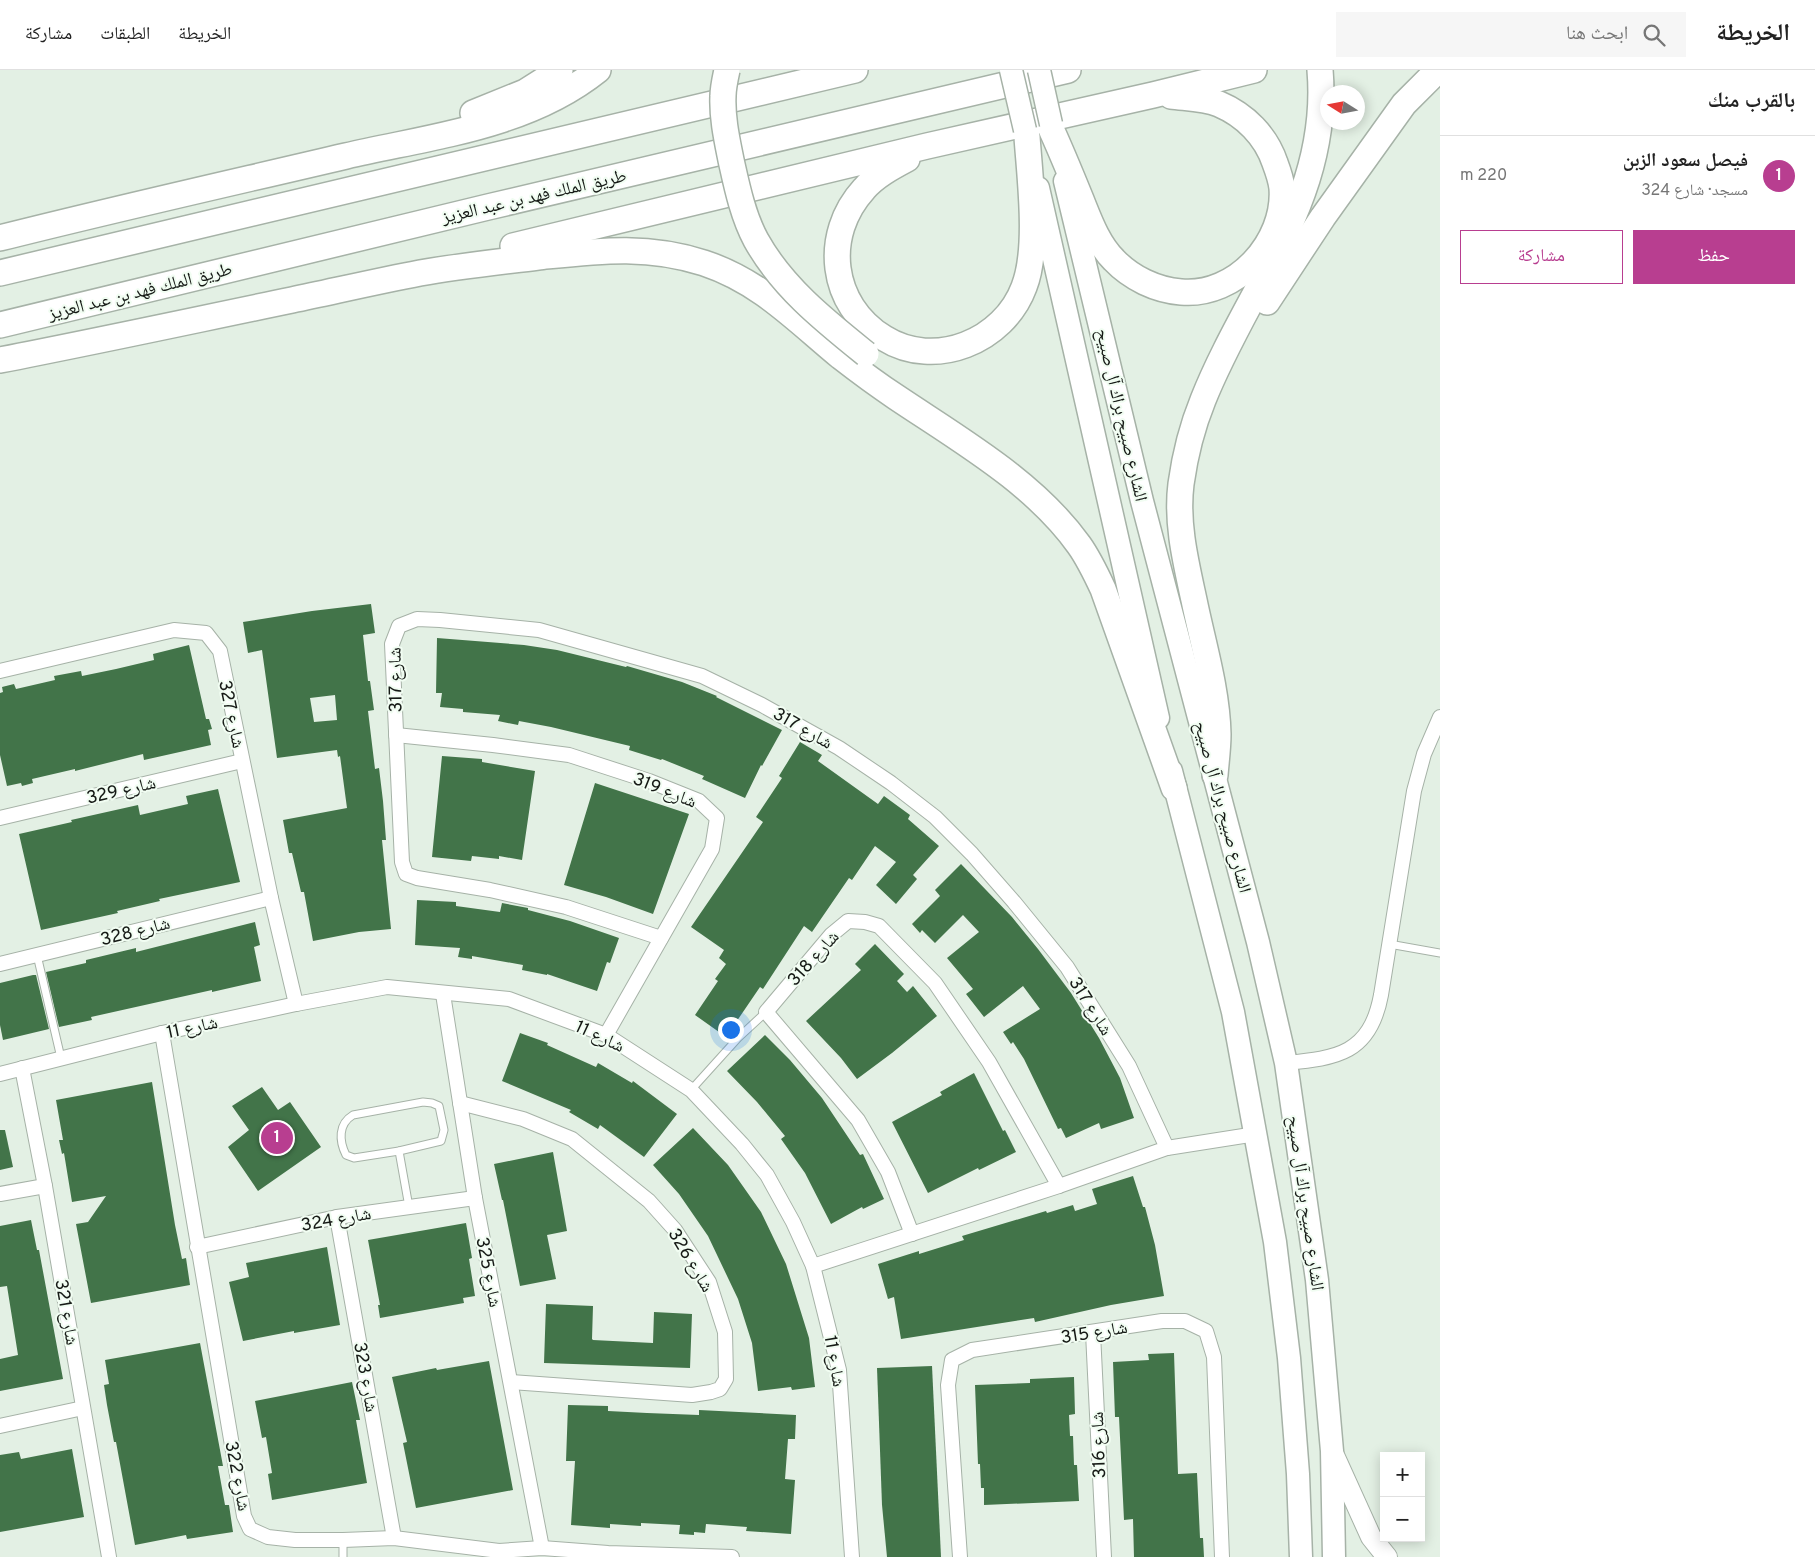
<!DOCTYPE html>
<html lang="ar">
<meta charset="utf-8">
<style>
body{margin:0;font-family:Overpass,"Noto Naskh Arabic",sans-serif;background:#f6f6f6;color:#222;direction:rtl}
.controls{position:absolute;right:15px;bottom:15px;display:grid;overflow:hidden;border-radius:0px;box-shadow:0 2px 12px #0003}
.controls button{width:45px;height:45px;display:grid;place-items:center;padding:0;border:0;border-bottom:1px solid #e0e0e0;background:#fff;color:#222;font:25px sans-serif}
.compass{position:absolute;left:1320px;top:15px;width:45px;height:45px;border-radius:50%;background:#fff;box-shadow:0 2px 12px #0003;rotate:281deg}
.you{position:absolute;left:730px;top:959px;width:18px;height:18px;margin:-12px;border:4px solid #fff;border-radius:50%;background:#1a73e8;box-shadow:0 0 0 8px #1a73e833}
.badge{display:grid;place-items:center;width:32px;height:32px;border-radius:50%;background:#b83e90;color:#fff;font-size:16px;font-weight:700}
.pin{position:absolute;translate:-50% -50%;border:2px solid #fff;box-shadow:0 1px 5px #0006}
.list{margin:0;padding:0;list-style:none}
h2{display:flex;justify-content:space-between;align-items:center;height:65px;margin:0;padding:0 20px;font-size:21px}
h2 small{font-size:16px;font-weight:400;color:#767676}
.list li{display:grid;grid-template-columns:32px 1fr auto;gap:15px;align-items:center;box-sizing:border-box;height:80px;padding:0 20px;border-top:1px solid #e0e0e0}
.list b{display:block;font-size:19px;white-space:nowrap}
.list p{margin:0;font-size:16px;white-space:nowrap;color:#767676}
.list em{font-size:16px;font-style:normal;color:#767676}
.actions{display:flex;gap:10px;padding:15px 20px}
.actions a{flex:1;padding:11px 0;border:1px solid #b83e90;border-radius:0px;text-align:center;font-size:18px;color:#b83e90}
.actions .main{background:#b83e90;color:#fff}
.icon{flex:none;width:28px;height:28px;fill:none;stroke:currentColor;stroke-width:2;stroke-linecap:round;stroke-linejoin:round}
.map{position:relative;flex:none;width:1440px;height:1487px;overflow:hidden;direction:ltr}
header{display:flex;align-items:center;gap:30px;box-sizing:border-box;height:70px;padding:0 25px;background:#fff;border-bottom:1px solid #e0e0e0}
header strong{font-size:24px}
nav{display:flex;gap:28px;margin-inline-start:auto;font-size:18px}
.search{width:350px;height:45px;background:#f6f6f6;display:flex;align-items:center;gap:12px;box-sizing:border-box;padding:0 18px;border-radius:0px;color:#767676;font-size:19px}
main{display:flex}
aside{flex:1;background:#fff}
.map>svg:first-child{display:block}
.building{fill:#427449;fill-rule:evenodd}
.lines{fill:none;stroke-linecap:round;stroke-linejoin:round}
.lane-casing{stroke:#a6b2a7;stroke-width:9}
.street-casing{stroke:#a6b2a7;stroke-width:16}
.secondary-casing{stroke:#a6b2a7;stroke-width:22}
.primary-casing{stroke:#a6b2a7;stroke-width:25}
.highway-casing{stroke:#a6b2a7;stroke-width:28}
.lane{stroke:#fff;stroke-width:7}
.street{stroke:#fff;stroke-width:14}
.secondary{stroke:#fff;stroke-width:20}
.primary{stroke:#fff;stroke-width:22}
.highway{stroke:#fff;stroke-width:25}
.primary-bridge-casing{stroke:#a6b2a7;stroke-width:25;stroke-linecap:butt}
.highway-bridge-casing{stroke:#a6b2a7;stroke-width:28;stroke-linecap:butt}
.primary-bridge{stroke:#fff;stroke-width:22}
.highway-bridge{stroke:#fff;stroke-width:25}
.labels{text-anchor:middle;stroke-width:4;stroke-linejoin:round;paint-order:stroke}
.street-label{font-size:18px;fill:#161a16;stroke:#f1fdf2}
</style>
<header>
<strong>الخريطة</strong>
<div class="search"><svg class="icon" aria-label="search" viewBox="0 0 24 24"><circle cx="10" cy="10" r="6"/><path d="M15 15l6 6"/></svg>ابحث هنا</div>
<nav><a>الخريطة</a><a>الطبقات</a><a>مشاركة</a></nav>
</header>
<main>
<aside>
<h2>بالقرب منك<small></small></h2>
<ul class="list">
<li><span class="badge">1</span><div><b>فيصل سعود الزبن</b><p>مسجد · شارع 324</p></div><em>220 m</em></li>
</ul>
<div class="actions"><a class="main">حفظ</a><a>مشاركة</a></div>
</aside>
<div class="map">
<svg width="1440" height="1487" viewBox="0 0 1440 1487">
<rect width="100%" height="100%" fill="#e3f0e4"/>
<g class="building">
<path d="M371,534L375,563L363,565L368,611H370L374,640L368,641L375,699L379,698L383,731L386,770H382L391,859L359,862L313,871L304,822H301L292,783H289L283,750L347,738L340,686L338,687L337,680L277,688L262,580L248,583L243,552L312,541ZM335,625L337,650L314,652L310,628Z"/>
<path d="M437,568L524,575L557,580L626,597L627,596L682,612L717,626L716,627L782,660L762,696L761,695L745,728L702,709L704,706L662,689L661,690L629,680L630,676L551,657L519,651L518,655L498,651L500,645L463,642V639L440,637L442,623H436Z"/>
<path d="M189,575L206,649H209L212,659L208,660L211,675L144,690L143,684L75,701V699L32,709L33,713L22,716L21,713L7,716L0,685V623L3,622L2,617L14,614L16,619L55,610L54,606L81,601L82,606L116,599L154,590L153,584Z"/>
<path d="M800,672L822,685L818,691L878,734L884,726L910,745L908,749L939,776L913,805L917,809L896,834L876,815L896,792L875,776L852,810L849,808L812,862L804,856L763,919L760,917L726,967L695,945L718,911L715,909L726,894L719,888L724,880L691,857L763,752L756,747L782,708L779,706Z"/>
<path d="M442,686L482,689V692L535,701L522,790L499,786V789L472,786L471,791L432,787Z"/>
<path d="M595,713L689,744L653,844L606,827L564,815Z"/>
<path d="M218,719L240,812L159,829L160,831L117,841L118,843L41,860L19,764L72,752L71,750L138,735L140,745L188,734L186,726Z"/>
<path d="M961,794L1012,847L1038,879L1071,923L1099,968L1120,1008L1134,1048L1101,1059L1099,1053L1066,1068L1061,1058L1058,1059L1024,989L1013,972L1011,974L1003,962L1040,939L1023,916L984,947L966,924L973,919L947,888L979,862L963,845L935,873L922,860L920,863L912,854L940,826L935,820Z"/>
<path d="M417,830L456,832V836L500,842L502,833L528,838V840L570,851L619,868L610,893L607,892L597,921L547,904V905L522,900L523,895L472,886V889L458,887L460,878L415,875Z"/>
<path d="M255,852L260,875L254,877L261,911L212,922V920L91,947L92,950L59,957L46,902L86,893V890L136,878V882Z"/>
<path d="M875,874L904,904L897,911L907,922L913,916L937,946L892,983L857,1009L841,988L806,951L861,900L855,894Z"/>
<path d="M33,905H36L49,959L3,970L0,955V913Z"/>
<path d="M520,963L548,973L547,975L596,997L598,993L632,1013L633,1011L677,1044L644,1087L600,1055L598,1059L569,1042L571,1040L502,1011Z"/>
<path d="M765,965L790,990L822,1028L860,1085L863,1084L884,1129L863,1139L862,1137L831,1154L805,1103L781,1069L785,1066L757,1032L727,1001Z"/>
<path d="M974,1003L1003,1061L1005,1060L1016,1082L979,1100L978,1098L928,1123L892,1052L942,1025L940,1022Z"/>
<path d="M152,1012L175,1155L182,1189L186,1188L190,1215L91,1233L76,1154L88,1152L106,1126L72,1132L64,1083L62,1084L59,1070H63L56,1030Z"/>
<path d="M262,1017L278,1040L290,1032L321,1077L258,1121L228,1077L249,1060L232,1036Z"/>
<path d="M693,1058L728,1095L761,1142L786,1194L809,1268L815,1317L792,1320L791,1317L758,1321L752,1273L738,1229L708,1166L679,1124L653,1095Z"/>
<path d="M0,1060H5L13,1097L0,1100Z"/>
<path d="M553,1082L567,1161L547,1165L556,1209L520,1216L503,1130H502L494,1094Z"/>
<path d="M1133,1106L1143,1137H1145L1155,1175L1164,1226L1111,1235L1035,1252L1034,1248L901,1269L894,1227L888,1229L878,1194L919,1181V1184L964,1170L962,1166L1046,1141L1047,1143L1073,1135L1075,1141L1097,1134L1092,1119Z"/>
<path d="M31,1150L37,1180H39L63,1309L0,1321V1289L18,1285L7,1216L0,1217V1156Z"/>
<path d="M466,1153L472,1188L469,1189L475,1226L463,1228L464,1233L380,1248L378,1235H380L368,1170Z"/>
<path d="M327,1177L340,1255L294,1263V1261L243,1271L229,1212L249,1207L246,1193Z"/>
<path d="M546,1234L593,1236L592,1269L593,1270L653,1273L654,1242L692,1244L690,1298L544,1293Z"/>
<path d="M200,1273L223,1396H218L225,1435H229L233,1462L187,1469L186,1465L135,1475L116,1372H114L107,1335L104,1315L109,1314L105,1290Z"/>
<path d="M1174,1283L1178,1404L1197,1403L1200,1468H1203L1204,1487H1134L1133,1449L1124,1450L1119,1347H1115L1113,1292L1149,1290L1148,1284Z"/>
<path d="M489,1291L513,1420L416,1438L403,1373L407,1372L392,1307L436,1298L437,1300Z"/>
<path d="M932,1296L941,1487H887L882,1435L877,1298Z"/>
<path d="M1074,1307L1075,1344L1069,1345L1070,1366H1073L1074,1395H1077L1079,1431L984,1435V1418H981L980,1394H978L975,1315L1030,1313V1309Z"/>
<path d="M352,1312L360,1350H356L367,1413L272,1430L268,1404L272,1403L266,1367L262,1368L255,1331Z"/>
<path d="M568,1335L608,1336V1341L647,1343L699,1345V1340L796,1345L795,1369H788L785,1409L795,1410L791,1464L746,1461L747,1457L706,1454L705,1463L694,1462V1465L679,1464L680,1455L641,1453V1456L610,1454V1458L571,1455L575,1391H566Z"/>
<path d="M72,1379L84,1447L0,1462V1385L19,1382L21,1389Z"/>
</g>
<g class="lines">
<defs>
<g id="lane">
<path d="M1389,874L1440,883"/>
<path d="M37,885L61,988"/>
<path d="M691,1020L738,968L766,942"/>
<path d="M423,1032L432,1033L439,1036L444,1060L441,1071L399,1081L354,1088L346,1085C339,1071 338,1054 353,1045Z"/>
<path d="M399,1081L409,1137"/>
<path d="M343,1487V1470"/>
</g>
<g id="street">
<path d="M0,601L174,560L206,563L220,581L271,828L296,934"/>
<path d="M396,665L493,675L569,685L649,711L699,731L717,748L712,779L606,965"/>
<path d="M0,748L242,691"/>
<path d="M661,868L566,837L490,820L417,808L406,804L402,792L392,574L399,556L417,549L440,550L539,560L702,606L762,635L839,678L891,713L935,747L972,784L1014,832L1067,897L1129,996L1167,1078L1059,1116L813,1196"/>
<path d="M0,894L271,828"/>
<path d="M443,924L475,1128L542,1478"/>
<path d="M162,963L244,1446L250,1459L268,1467L295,1470H343L394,1468L499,1481L542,1478L608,1483L732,1487"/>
<path d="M1286,993C1337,988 1370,984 1381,925L1414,721L1424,684L1440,647"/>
<path d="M22,998L45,1116L109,1487"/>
<path d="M0,1004L162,963L296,934L387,917L509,929L606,965L691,1020L742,1074L767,1105L793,1152L813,1196L839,1300L852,1487"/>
<path d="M460,1033L523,1049L572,1069L649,1131L675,1160L709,1212L725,1262L726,1309L720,1319L711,1322L692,1325L511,1312"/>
<path d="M1167,1078L1256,1064"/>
<path d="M0,1124L45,1116"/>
<path d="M337,1147L394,1468"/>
<path d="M912,1164L888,1102L858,1050L766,942L831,865L848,851L865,852L879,856L935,913L989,992L1059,1116"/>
<path d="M197,1177L337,1147L475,1128"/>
<path d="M1093,1263L1104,1487"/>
<path d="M0,1356L83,1338"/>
<path d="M960,1487L948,1315L952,1290L972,1280L1162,1251H1185L1206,1261L1214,1287L1222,1487"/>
</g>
<path id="secondary" d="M1333,1383L1371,1467L1387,1487"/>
<g id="primary">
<path d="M1065,111L1142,431L1258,872L1286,993L1317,1210L1332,1381L1334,1487"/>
<path d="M1038,118L1158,648"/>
<path d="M1171,701L1233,942L1275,1172L1289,1288L1298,1404L1301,1487"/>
</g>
<g id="highway">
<path d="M473,43L525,22L560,0"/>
<path d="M1052,61C1062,83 1071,105 1080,127C1089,149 1097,173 1114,190C1131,208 1156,220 1181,222C1236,227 1286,172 1282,118C1281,109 1278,101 1275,93C1266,66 1245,45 1219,34C1205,28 1187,28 1171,26"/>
<path d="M907,89C892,97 875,106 864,119C822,165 830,235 884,268C935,300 1004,271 1024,217C1039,179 1030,109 1027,67"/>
<path d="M0,168C115,139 231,113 346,86C432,66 527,57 598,0"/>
<path d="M513,176L927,76L1153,25L1254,0"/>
<path d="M0,203L855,0"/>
<path d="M1267,232L1323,147L1404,34L1438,0"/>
<path d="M0,255L488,137L1068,0"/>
<path d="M0,290C98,271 195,250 292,230C335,221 378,211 420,203C459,196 498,192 538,187C596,181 647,174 704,193C761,212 796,250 841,287C859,301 878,315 896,327C960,370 1034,412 1079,475C1089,489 1096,504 1103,519L1174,718"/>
<path d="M1215,705C1216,692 1218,678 1218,664C1217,619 1203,574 1194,530C1186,493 1176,453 1181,414C1185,385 1192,357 1203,330C1247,219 1331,128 1320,0"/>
</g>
</defs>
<use href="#lane" class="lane-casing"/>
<use href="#street" class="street-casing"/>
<use href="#secondary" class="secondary-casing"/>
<use href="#primary" class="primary-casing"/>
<use href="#highway" class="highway-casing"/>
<use href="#lane" class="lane"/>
<use href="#street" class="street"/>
<use href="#secondary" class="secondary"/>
<use href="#primary" class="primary"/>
<use href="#highway" class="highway"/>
<defs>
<g id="primary-bridge">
<path d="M1011,0L1025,60"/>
<path d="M1039,0L1051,54"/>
</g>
<path id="highway-bridge" d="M727,0C725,9 723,18 723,26C722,48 727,70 731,90C737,117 743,146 756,170C782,217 825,251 866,284"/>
</defs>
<use href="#primary-bridge" class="primary-bridge-casing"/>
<use href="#highway-bridge" class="highway-bridge-casing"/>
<use href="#primary-bridge" class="primary-bridge"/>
<use href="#highway-bridge" class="highway-bridge"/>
</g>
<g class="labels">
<g class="street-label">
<text transform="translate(534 126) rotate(-13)" y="6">طريق الملك فهد بن عبد العزيز</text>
<text transform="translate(140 221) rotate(-14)" y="6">طريق الملك فهد بن عبد العزيز</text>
<text transform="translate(1122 345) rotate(77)" y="6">الشارع صبيح براك آل صبيح</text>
<text transform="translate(395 610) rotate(-91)" y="6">شارع 317</text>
<text transform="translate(232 644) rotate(78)" y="6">شارع 327</text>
<text transform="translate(803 658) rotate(30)" y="6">شارع 317</text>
<text transform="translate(121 720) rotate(-13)" y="6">شارع 329</text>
<text transform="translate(665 720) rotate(22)" y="6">شارع 319</text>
<text transform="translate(1223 737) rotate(75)" y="6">الشارع صبيح براك آل صبيح</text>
<text transform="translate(135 861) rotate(-14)" y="6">شارع 328</text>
<text transform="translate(813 888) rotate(-48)" y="6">شارع 318</text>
<text transform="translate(1091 936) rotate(58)" y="6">شارع 317</text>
<text transform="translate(192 957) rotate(-12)" y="6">شارع 11</text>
<text transform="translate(600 966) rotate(25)" y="6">شارع 11</text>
<text transform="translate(1306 1133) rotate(82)" y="6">الشارع صبيح براك آل صبيح</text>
<text transform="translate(336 1149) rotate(-10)" y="6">شارع 324</text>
<text transform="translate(691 1190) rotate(59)" y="6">شارع 326</text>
<text transform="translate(489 1202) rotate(79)" y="6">شارع 325</text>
<text transform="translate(67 1242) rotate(80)" y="6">شارع 321</text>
<text transform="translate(1094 1262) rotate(-9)" y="6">شارع 315</text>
<text transform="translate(835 1291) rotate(80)" y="6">شارع 11</text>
<text transform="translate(366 1307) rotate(80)" y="6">شارع 323</text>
<text transform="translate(1098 1375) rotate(-92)" y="6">شارع 316</text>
<text transform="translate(238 1406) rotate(79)" y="6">شارع 322</text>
</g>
</g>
</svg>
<div class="controls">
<button>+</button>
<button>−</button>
</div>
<svg class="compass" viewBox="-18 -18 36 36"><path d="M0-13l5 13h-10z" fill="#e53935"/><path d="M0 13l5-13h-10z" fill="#767676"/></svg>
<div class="you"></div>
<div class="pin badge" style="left:277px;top:1068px">1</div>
</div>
</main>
